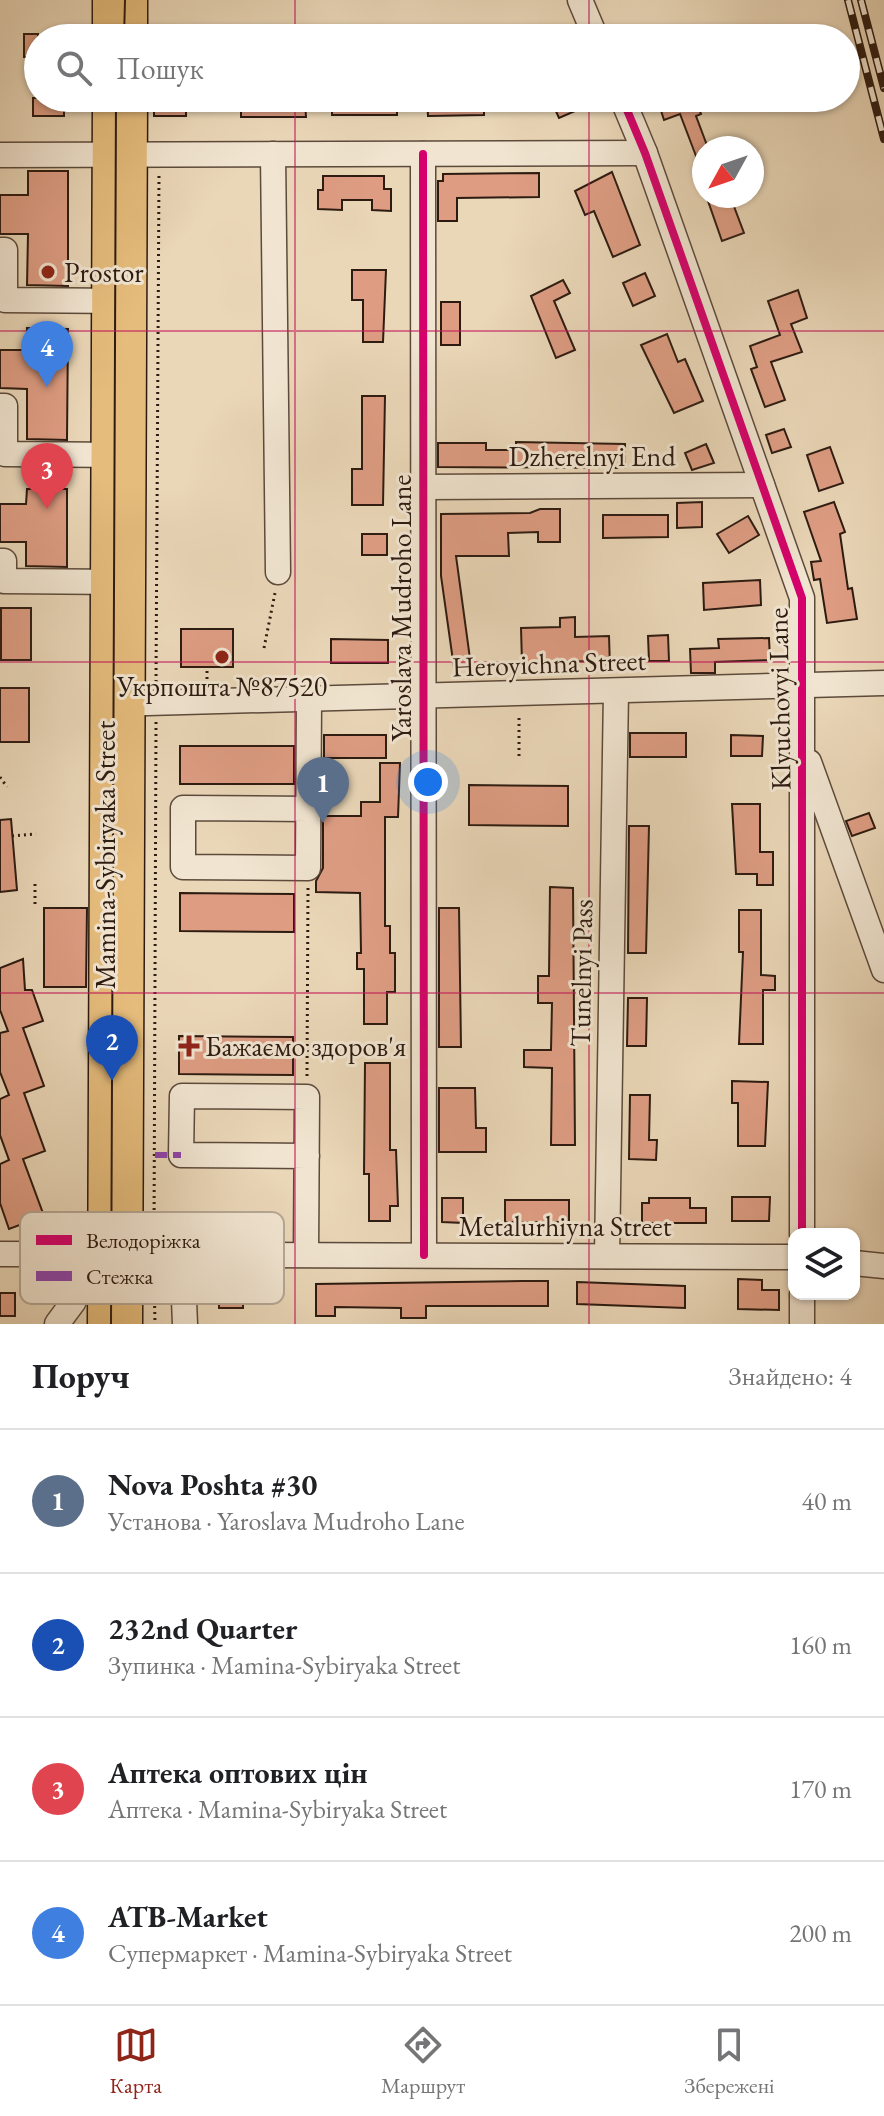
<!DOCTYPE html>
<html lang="uk">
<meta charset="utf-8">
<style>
body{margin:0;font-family:"EB Garamond",serif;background:#f6f6f6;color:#202124}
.controls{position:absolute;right:24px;bottom:24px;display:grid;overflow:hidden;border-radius:16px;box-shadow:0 2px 6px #0004}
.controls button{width:72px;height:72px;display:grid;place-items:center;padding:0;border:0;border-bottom:2px solid #e0e0e0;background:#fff;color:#202124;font:40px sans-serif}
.compass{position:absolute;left:692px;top:136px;width:72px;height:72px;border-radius:50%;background:#fff;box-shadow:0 2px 6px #0004;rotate:230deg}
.you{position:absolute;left:428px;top:782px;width:28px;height:28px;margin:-20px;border:6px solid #fff;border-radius:50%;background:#1a73e8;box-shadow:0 0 0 12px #1a73e833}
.badge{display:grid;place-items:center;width:52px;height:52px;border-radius:50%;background:#8f2418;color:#fff;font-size:26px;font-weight:700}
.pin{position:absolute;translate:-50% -66px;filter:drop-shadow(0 2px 4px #0008)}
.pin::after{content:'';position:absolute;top:42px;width:28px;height:24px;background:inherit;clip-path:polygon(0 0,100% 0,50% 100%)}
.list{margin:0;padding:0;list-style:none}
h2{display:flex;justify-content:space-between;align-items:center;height:104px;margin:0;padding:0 32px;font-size:34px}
h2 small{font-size:26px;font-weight:400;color:#757577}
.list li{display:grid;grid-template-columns:52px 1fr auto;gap:24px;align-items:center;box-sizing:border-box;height:144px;padding:0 32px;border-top:2px solid #e0e0e0}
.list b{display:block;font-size:30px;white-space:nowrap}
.list p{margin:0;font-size:26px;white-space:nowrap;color:#757577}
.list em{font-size:26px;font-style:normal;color:#757577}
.icon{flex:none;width:44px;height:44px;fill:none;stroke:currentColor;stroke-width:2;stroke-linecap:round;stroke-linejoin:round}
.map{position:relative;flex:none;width:884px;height:1324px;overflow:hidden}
.search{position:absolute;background:#fff;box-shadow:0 2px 6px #0004;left:24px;right:24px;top:24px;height:88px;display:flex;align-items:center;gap:20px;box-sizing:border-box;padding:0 28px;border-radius:44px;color:#757577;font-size:30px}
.sheet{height:680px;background:#fff}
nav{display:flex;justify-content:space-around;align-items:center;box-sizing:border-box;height:112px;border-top:2px solid #e0e0e0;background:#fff;font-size:22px;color:#757577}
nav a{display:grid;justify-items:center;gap:4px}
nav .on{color:#8f2418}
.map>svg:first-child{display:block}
.building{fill:#de9d83;stroke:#2d1b11;stroke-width:2}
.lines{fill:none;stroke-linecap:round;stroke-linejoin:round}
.minor-casing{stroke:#5c4a3b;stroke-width:27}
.major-casing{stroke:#2d1b11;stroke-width:33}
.path{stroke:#2d1b11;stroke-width:3;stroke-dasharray:2 4;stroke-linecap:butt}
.minor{stroke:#f1e5d1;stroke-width:24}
.major{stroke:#e5bc7c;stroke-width:30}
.tram{stroke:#2d1b11;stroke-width:2}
.rail-casing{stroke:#2d1b11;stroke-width:8}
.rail{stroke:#f1e5d1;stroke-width:5;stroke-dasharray:15;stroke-linecap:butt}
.quiet{stroke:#8e44ad;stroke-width:6;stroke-dasharray:12 6;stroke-linecap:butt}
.cycleway-casing{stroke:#f1e5d1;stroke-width:13}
.cycleway{stroke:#d6006c;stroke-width:8}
.grid{fill:none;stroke:#c2185b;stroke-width:2;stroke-opacity:0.55}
.poi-dot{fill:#8f2418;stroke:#f1e5d1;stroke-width:3}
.labels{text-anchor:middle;stroke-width:6;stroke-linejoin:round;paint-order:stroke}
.poi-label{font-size:28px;fill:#2d1b11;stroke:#f1e5d1;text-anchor:start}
.street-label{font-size:28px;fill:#2d1b11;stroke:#f1e5d1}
.key{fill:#f1e5d1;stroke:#b6a897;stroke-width:2}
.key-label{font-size:22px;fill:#2d1b11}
</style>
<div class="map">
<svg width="884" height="1324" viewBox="0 0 884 1324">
<rect width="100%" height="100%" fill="#ead7b8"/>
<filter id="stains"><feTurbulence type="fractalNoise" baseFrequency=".0025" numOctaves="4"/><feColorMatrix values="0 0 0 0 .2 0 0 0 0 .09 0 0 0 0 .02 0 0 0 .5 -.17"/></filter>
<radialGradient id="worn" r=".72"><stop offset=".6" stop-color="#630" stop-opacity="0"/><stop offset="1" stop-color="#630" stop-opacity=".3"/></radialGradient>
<g class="building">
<rect x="24" y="34" width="14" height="23"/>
<rect x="33" y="98" width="31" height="18"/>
<rect x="154" y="98" width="32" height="18"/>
<path d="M241,98H291V102H305L306,117H241Z"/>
<rect x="332" y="98" width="65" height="17"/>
<path d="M427,98H484V115L428,116Z"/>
<path d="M550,98H605L559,118Z"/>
<path d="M657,98H695L701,114L696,116L708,148H704V177L680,114L664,120Z"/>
<path d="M28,171H68V286L27,285L28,234H0V195H28Z"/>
<path d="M612,172L640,245L613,257L594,211L585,215L575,191Z"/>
<path d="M539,173V197L457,198V221H438V181H443V174Z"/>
<path d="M323,176H384V189H391V211L372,210V200H342V210L318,209V190H323Z"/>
<path d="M722,196H730L744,233L722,241L708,201Z"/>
<path d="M352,270H386L383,342H363V300H352Z"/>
<path d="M645,273L655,296L633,306L623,283Z"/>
<path d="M563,280L570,293L554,301L575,350L556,358L531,296Z"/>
<path d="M798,290L807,318L791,324L802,352L771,362L785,400L765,407L751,369L757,367L750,346L780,335L768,301Z"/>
<rect x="441" y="302" width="19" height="43"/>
<path d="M27,328L68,329L67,440L27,439V389L0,388V350H27Z"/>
<path d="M667,334L678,362L685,359L703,401L674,413L641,345Z"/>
<path d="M362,396H385L383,505H352V469H362Z"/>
<path d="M784,429L791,447L772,453L766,435Z"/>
<path d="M516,442L625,444V468L438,467V443H486V450H516Z"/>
<path d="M706,444L714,463L692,470L685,453Z"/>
<path d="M830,447L843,483L819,491L807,455Z"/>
<path d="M27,489H67V567L26,566V542H0V504H26Z"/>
<path d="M702,502V527L677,528V503Z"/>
<path d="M834,502L845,532L840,534L848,589L852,588L857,619L827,623L820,579L814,580L811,562L821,561L804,512Z"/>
<path d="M540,509H560V542H538V532L508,533L509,556H456L471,666L454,668L441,576V514L530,513Z"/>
<path d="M603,515H668V537L603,538Z"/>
<path d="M748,516L759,535L729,553L717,534Z"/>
<rect x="362" y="534" width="25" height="21"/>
<path d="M760,580L761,605L704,610L703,583Z"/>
<rect x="1" y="608" width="30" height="52"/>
<path d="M575,617V637L609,636L610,668L592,669V661L522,663L521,628L560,627V618Z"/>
<rect x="181" y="629" width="52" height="38"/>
<path d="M668,635L669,661H649L648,636Z"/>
<path d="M769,638L770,660L715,662V673H691L690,649L719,648L718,639Z"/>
<path d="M331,639L388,640V663H331Z"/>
<rect x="0" y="688" width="29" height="54"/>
<rect x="630" y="733" width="56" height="24"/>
<rect x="324" y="735" width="62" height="23"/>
<path d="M731,735L763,736L762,756H731Z"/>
<rect x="180" y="746" width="114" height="38"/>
<path d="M380,763H400L398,817H385V926H390V953H395V992H387V1024H364V969H357V953H361L360,893L316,892V881L323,868V816H361V802H380Z"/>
<path d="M469,785L568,786V826L469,825Z"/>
<path d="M732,804H760V852H773V885H757V874H736Z"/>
<path d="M869,813L875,828L852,836L846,821Z"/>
<path d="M11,819L17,890L0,892V820Z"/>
<path d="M629,826H649L646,953H628Z"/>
<path d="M550,887L573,888L575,1145H551L552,1068L524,1067V1050H551L552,1003H538V976H549Z"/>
<path d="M180,893L294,894V932L180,931Z"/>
<path d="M44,908H87L86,987H44Z"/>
<path d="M439,908H459L461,1047H439Z"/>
<path d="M739,910H761V975L775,976V990H763V1044H739L743,952H739Z"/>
<path d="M23,959L25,990H32L43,1021L23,1028L44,1086L24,1093L45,1151L23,1159L44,1216L9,1229L0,1203V1164L9,1160L0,1135V1099L9,1095L0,1072V1033L8,1031L0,1010V968Z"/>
<path d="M628,998H647L646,1046H627Z"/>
<path d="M179,1036L293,1037V1075L179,1074Z"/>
<path d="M365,1063H390V1150H396L398,1206H390V1221H369V1174H364Z"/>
<path d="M732,1081L768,1082L765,1146H738V1103H732Z"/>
<path d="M439,1088H475L476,1128H486V1152H439Z"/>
<path d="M630,1095H650L649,1140H657L656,1160L629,1159Z"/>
<path d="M732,1197H770L769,1221H732Z"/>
<path d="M442,1198H463V1223L442,1222Z"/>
<path d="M649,1198H690V1208H706V1223H642V1203H649Z"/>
<rect x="505" y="1200" width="64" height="22"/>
<path d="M738,1279L762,1280V1290H779V1310L738,1309Z"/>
<path d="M523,1281H548V1306H426V1318H401V1308L335,1307V1316H316V1284Z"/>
<path d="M577,1282L685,1286V1308L577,1304Z"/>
<rect x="219" y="1285" width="24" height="23"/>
<rect x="0" y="1293" width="15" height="23"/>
</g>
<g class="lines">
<defs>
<g id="minor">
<path d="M580,0L596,38"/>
<path d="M622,98L645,153L802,598V1234"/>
<path d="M273,154L278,572"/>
<path d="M423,154L424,1255"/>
<path d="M0,155L645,153"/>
<path d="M0,250H5V300L124,301"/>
<path d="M0,406H5V454L122,455"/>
<path d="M423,487L762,485"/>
<path d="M0,561H4V581L122,582"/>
<path d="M112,704L884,683"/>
<path d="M809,762L884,970"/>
<path d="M308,809L183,808V867L308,868L309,700"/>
<path d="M182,1253L185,1324"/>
<path d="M0,1254L794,1257"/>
<path d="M306,1254L307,1097L182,1096L181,1155L307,1156"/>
<path d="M607,1256L616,691"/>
<path d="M854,1263L884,1266"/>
<path d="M57,1324L74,1301L75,1253"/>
<path d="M802,1324V1294"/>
</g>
<g id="major">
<path d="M108,38V0"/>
<path d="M132,38V0"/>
<path d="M103,1324L108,98"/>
<path d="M127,1324L132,98"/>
</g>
</defs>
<use href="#minor" class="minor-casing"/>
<use href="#major" class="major-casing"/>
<g class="path">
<path d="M264,648L275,593"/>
<path d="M207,679V667"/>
<path d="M156,682L159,174"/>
<path d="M519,756V714"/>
<path d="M0,777L7,787"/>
<path d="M12,836L36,834"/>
<path d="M35,904V880"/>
<path d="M307,1076L308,888"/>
<path d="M154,1234L156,722"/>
<path d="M154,1276L155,1324"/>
</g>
<use href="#minor" class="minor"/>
<use href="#major" class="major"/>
<g class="tram">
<path d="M124,38L125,0"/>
<path d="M111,1324L116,98"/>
</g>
<defs>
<g id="rail">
<path d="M848,0L884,139"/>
<path d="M861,0L884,88"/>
</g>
</defs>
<use href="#rail" class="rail-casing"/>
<use href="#rail" class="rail"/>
<path class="quiet" d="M155,1155H181"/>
<defs>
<g id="cycleway">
<path d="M622,98L645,153L802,598V1234"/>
<path d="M423,154L424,1255"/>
</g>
</defs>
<use href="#cycleway" class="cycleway-casing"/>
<use href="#cycleway" class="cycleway"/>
</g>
<path class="grid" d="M295,0V38M589,0V38M295,98V1324M589,98V1324M0,331H884M0,662H884M0,993H884"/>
<g class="poi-dot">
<circle cx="48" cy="272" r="8"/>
<circle cx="222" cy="657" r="8"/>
<path d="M185 1034h8v8h8v8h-8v8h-8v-8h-8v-8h8z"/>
</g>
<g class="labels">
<g class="poi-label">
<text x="64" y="282">Prostor</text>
<text x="222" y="696" text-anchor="middle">Укрпошта №87520</text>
<text x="205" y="1056">Бажаємо здоров'я</text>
</g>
<g class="street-label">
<text x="592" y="466">Dzherelnyi End</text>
<text transform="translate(401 608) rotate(-90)" y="10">Yaroslava Mudroho Lane</text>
<text transform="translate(549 663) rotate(-2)" y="10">Heroyichna Street</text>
<text transform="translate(779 699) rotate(-91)" y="10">Klyuchovyi Lane</text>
<text transform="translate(105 855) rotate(-90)" y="10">Mamina-Sybiryaka Street</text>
<text transform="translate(581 973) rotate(-89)" y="10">Tunelnyi Pass</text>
<text x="565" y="1236">Metalurhiyna Street</text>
</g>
</g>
<rect x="20" y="1212" width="264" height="92" rx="12" class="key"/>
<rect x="36" y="1235" width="36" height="10" fill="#d6006c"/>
<rect x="36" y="1271" width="36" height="10" fill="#8e44ad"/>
<g class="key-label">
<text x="86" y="1248">Велодоріжка</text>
<text x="86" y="1284">Стежка</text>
</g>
<rect width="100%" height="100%" filter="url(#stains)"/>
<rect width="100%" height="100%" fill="url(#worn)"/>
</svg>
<div class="controls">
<button><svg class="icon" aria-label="layers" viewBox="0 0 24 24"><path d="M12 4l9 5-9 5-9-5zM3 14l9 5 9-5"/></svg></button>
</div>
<svg class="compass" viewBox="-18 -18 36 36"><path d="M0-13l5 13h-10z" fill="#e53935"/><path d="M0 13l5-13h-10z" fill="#757577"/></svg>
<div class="you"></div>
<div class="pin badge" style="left:323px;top:823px;background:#5c6f8a">1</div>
<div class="pin badge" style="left:112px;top:1081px;background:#1a4fb4">2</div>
<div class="pin badge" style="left:47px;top:509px;background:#e0444e">3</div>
<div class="pin badge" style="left:47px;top:387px;background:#3f7fe0">4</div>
<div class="search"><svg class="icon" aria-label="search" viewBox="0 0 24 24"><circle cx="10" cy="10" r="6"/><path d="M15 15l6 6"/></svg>Пошук</div>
</div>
<section class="sheet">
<h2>Поруч<small>Знайдено: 4</small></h2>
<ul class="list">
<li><span class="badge" style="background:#5c6f8a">1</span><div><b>Nova Poshta #30</b><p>Установа · Yaroslava Mudroho Lane</p></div><em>40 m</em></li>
<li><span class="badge" style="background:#1a4fb4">2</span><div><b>232nd Quarter</b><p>Зупинка · Mamina-Sybiryaka Street</p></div><em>160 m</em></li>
<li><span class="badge" style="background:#e0444e">3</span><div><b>Аптека оптових цін</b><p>Аптека · Mamina-Sybiryaka Street</p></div><em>170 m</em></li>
<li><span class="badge" style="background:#3f7fe0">4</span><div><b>ATB-Market</b><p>Супермаркет · Mamina-Sybiryaka Street</p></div><em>200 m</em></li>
</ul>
</section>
<nav>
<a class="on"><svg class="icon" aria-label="map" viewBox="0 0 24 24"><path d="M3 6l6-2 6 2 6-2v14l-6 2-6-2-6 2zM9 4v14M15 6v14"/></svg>Карта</a>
<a><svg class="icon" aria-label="directions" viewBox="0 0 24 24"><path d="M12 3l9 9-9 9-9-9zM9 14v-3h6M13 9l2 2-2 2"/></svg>Маршрут</a>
<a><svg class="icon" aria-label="saved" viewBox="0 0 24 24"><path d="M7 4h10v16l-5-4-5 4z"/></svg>Збережені</a>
</nav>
